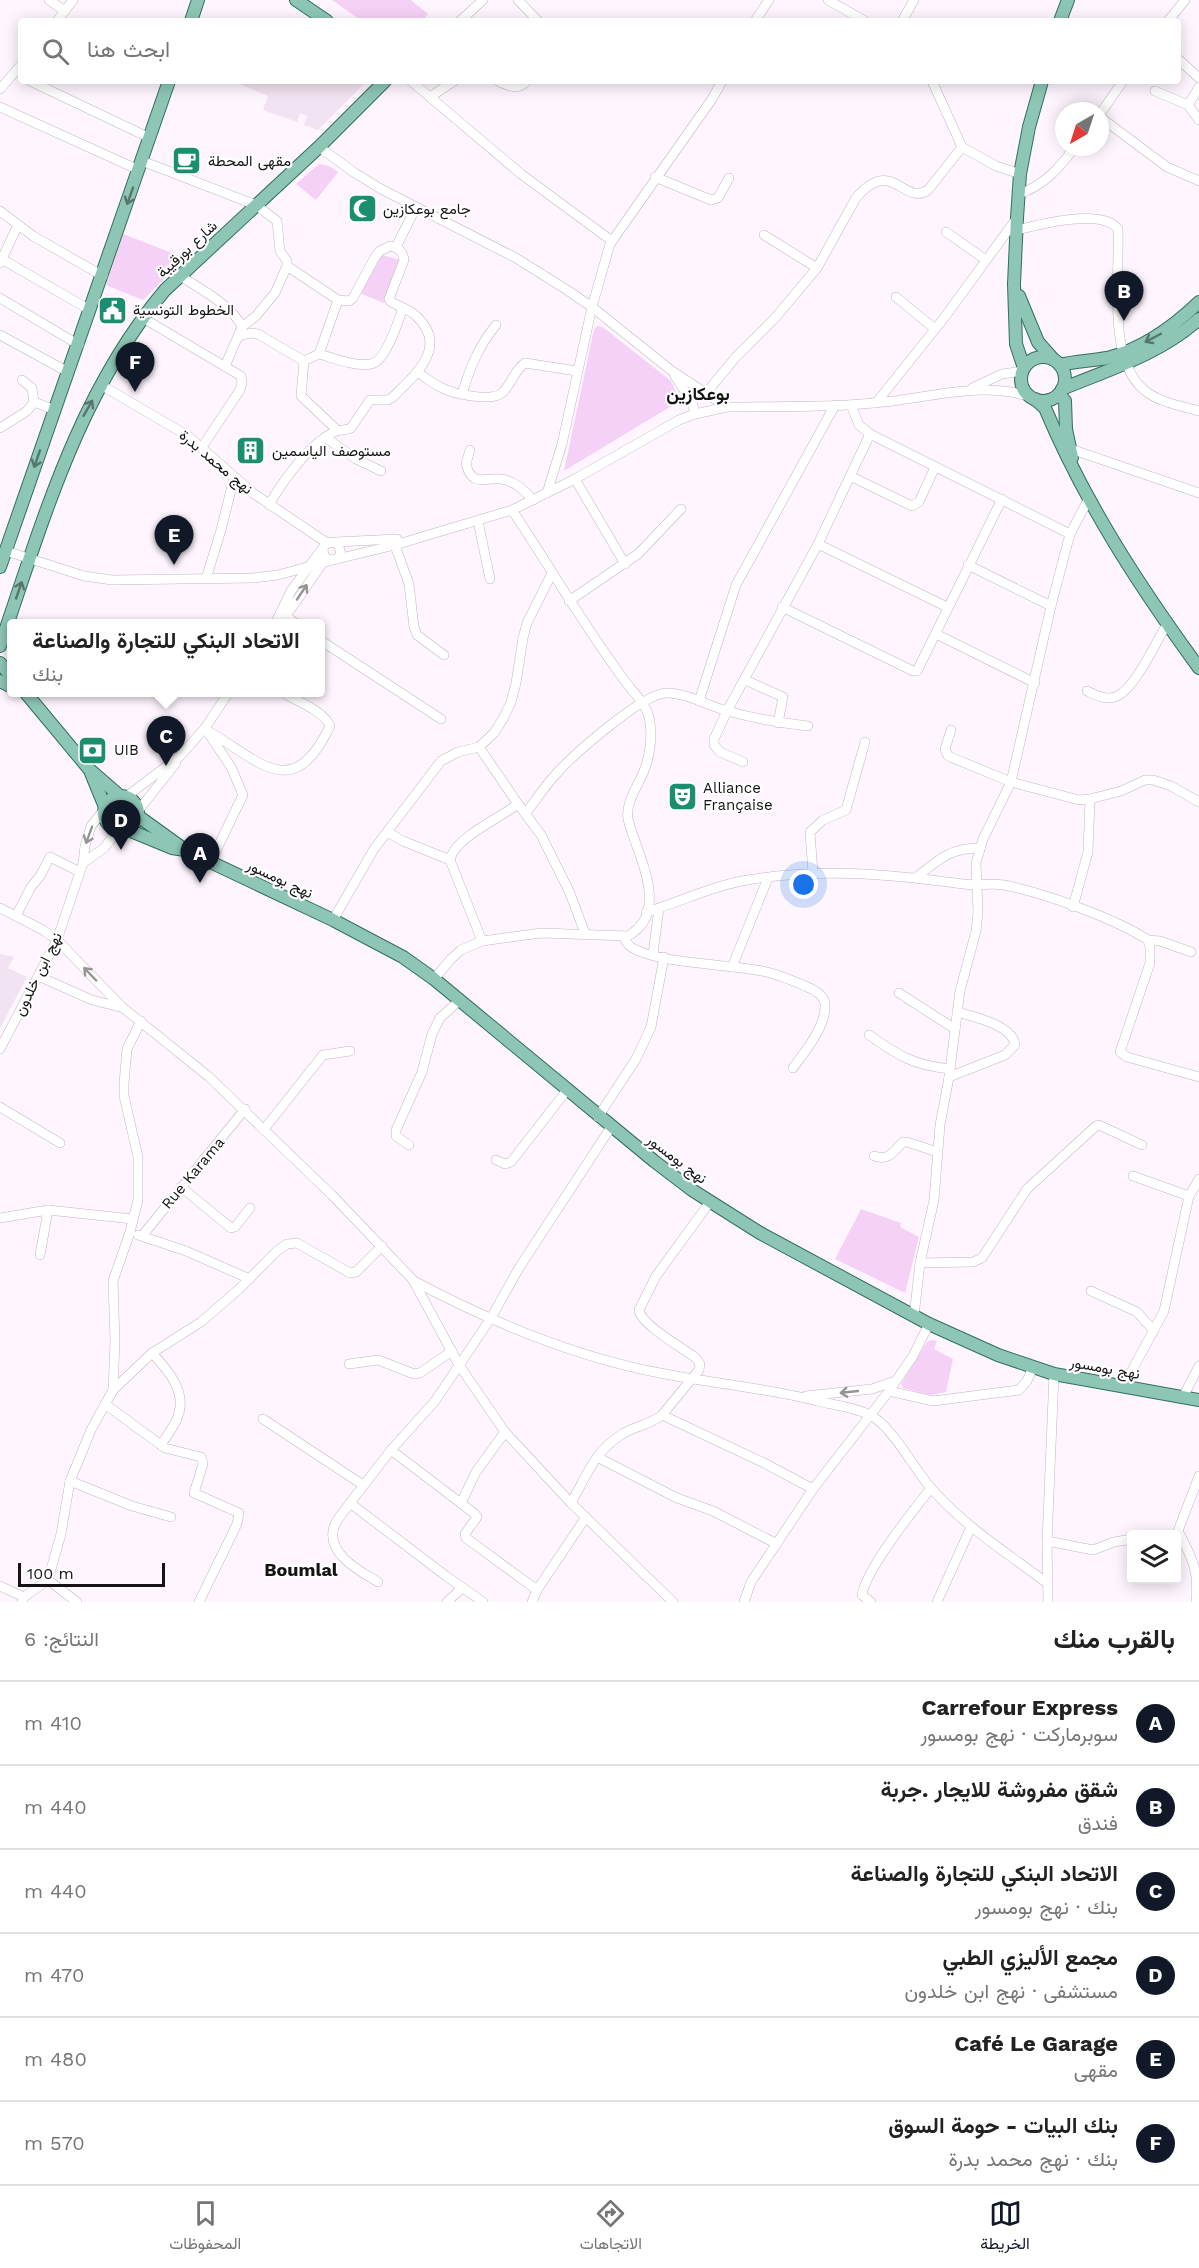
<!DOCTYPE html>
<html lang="ar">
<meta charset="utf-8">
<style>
body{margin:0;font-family:"Work Sans",Vazirmatn,sans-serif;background:#f6f6f6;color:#222;direction:rtl}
.controls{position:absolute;right:18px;bottom:18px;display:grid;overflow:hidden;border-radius:6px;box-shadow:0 3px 15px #0003}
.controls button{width:54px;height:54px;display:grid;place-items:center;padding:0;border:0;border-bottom:2px solid #e0e0e0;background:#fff;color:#222;font:30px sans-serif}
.compass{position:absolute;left:1055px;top:102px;width:54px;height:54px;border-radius:50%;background:#fff;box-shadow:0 3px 15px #0003;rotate:219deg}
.scale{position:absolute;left:18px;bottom:15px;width:147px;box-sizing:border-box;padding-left:6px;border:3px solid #161316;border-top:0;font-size:16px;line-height:21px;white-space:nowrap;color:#161316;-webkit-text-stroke:4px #fff;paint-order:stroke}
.you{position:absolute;left:804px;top:885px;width:21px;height:21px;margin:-15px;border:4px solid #fff;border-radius:50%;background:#1a73e8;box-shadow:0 0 0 9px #1a73e833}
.badge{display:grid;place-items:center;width:39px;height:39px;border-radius:50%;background:#111827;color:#fff;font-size:20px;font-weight:700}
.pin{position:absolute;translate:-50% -50px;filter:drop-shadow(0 2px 3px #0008)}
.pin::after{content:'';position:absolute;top:32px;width:21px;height:18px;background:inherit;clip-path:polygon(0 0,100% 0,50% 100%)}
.popup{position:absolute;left:7px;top:619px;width:318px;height:78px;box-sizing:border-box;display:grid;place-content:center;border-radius:6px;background:#fff;filter:drop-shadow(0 2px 4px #0005);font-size:20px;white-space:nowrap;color:#767676}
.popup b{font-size:22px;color:#222}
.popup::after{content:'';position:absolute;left:50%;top:100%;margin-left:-12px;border:12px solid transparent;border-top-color:#fff}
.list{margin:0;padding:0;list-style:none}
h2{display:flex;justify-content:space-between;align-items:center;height:78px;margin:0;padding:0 24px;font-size:26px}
h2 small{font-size:20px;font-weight:400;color:#767676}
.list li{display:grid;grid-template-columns:39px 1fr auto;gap:18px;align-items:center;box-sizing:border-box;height:84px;padding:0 24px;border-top:2px solid #e0e0e0}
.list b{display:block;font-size:22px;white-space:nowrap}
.list p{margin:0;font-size:20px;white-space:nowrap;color:#767676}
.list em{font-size:20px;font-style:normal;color:#767676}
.icon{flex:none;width:33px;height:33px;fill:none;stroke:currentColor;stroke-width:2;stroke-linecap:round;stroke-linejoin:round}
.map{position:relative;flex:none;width:1199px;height:1602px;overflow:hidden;direction:ltr}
.search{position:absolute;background:#fff;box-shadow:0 3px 15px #0003;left:18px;right:18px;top:18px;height:66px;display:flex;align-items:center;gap:15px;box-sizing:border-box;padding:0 21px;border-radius:6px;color:#767676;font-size:22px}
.sheet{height:582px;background:#fff}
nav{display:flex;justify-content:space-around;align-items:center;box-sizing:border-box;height:84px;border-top:2px solid #e0e0e0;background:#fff;font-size:16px;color:#767676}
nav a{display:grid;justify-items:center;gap:3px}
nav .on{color:#111827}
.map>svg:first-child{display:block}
.built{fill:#f1e3f1}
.green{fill:#f6d1f7}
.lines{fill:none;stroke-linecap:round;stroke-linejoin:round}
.minor-casing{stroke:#c0b7c0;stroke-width:10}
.major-casing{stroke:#326f5d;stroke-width:14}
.minor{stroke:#fff;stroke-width:9}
.major{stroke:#8dc6b5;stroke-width:12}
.oneway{stroke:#57756d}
.oneway2{stroke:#969596}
.labels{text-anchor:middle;stroke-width:4.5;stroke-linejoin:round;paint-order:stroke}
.poi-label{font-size:15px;fill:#161316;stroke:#fff;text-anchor:start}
.street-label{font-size:15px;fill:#161316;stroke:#fff}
.quarter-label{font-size:18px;font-weight:bold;fill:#161316;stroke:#fff}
</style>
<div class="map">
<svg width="1199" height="1602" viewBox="0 0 1199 1602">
<rect width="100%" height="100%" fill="#fef5fe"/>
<g class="built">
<path d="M238,81H367L318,130L304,125L307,116L300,113L297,122L263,110L268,96L237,83Z"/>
<path d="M0,954L14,957L8,968L27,977L0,1028Z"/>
</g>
<g class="green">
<path d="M332,0H411L428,14L422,21H362Z"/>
<path d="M319,164L329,166L338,172L316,200L296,184Z"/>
<path d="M123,234L185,258L143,300L106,285Z"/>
<path d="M382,255L401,260L384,303L359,293Z"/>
<path d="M598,326L604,328L671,381C676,390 678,395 673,405L564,471L594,329Z"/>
<path d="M861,1209L901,1223L900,1227L919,1237L905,1293L835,1259Z"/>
<path d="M931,1340L937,1341L934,1349L953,1359L946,1392L930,1395L903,1388L901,1384L927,1342Z"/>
</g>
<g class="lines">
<defs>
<g id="minor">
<path d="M49,0L65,11"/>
<path d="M518,0L538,21"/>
<path d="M828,0L865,21"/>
<path d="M57,21L73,0"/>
<path d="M460,21L483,0"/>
<path d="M755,21L769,0"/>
<path d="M902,21L914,0"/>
<path d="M1168,21L1185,0"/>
<path d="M1178,59L1199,78"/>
<path d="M30,81L150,138"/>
<path d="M411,81L521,174L612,241"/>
<path d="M498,81C508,86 518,91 527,81"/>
<path d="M932,81L962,147L996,166L1020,174"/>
<path d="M0,89L21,65"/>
<path d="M1155,91L1188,105L1199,120"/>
<path d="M430,97L454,81"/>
<path d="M1188,105L1199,87"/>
<path d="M0,107L139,170"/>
<path d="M1100,114L1123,81"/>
<path d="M1100,117L1167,167L1199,181"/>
<path d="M319,147L355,173L381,189L516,258L567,290L592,307L672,371L727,407"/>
<path d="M142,161L256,205L277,221L280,251L287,261V266L275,293L256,316L242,327L225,366"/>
<path d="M655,177L711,200L718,198L729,178"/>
<path d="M1019,194C1045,185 1059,168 1075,147"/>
<path d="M0,211L33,236L103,276"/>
<path d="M1017,230C1040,224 1102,208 1118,229C1120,273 1107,358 1143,389C1157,402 1181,406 1199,411"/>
<path d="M946,232L986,260"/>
<path d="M764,235L817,268"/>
<path d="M396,247L416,207"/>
<path d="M0,258L90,310"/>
<path d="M0,263L18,225"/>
<path d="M180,276C199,288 233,306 242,327"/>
<path d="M896,297L935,329"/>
<path d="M0,298L79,345"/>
<path d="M143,318L241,376L242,383L240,390L202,447"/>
<path d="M0,335L68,372"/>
<path d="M239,336L251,333L258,334L304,361L319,354C334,358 355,367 371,364C386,362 398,321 403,308"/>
<path d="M319,354L338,300"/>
<path d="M304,361L301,396L337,430"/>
<path d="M417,372C425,377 433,384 442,388C454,394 491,402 502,393C512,384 514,370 525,363L577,371"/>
<path d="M675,376L692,402L695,414"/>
<path d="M22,380L32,388L34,402"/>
<path d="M101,385L188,436L253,493L327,543"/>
<path d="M972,388L1002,374L1023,371"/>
<path d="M706,393L736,357L775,318L817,268L856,198C893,155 903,207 928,190L962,147"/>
<path d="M462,394C470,368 478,347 496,325"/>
<path d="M876,403L944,318L1017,218"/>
<path d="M851,405L859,425L870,434L1070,534"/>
<path d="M0,428L27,411L34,402L55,410"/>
<path d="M326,438L356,459L381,471"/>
<path d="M1065,447L1199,493"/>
<path d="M470,450L466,464C472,488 486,477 501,479C515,481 524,490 533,500"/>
<path d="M850,476L912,506L919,502L935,467"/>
<path d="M575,479L625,564"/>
<path d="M547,493L562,444L592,307L610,244L712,99L722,81"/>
<path d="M269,505C282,482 309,444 334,432C340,429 345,431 351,428L370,400H388L393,397C416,374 450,346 415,315C408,309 398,306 390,301L389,299L404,260C403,251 399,248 390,246L380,251L375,257L353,298L349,301L338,300L287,266"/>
<path d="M478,521L490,579"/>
<path d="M393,540L409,584L414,627L417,635L444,655"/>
<path d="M335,542L397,539"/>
<path d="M818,544L947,607"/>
<path d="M6,551L84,576L112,580L253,578L278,575L333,560"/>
<path d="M337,559L395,545L512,510L575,479L679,420L695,414L727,407C776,406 825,408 874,403C929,399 976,380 1032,397"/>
<path d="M968,565L1051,606"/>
<path d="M206,579L221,530L234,478"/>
<path d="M569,601L638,554L681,509"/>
<path d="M782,607L913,671H917L1002,499"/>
<path d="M281,612L296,624"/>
<path d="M276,622L286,616L324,561"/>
<path d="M275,624L291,591L325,545L331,542L338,544L341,554L337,559L330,560L324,556L323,549"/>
<path d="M936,634L1035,683"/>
<path d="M320,640L441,719"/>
<path d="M745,680L783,697L778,723"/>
<path d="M1087,691C1096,695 1105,700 1115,697C1134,691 1156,642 1167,624"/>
<path d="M699,701L736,585L835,405"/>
<path d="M951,730L945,749L948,756L1011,782L1079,800L1090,799L1121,791L1145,780H1153L1171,786L1199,802"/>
<path d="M208,731C260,761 293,804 330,726C324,712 300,702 287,695"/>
<path d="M479,747L518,804L541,835L569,891L585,933"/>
<path d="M743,762L720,752L714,745V739L727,711L818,544L870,434"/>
<path d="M126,797L180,756L205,728"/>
<path d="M138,811L176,763"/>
<path d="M525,814C536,800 545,786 556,774C573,755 642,694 666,693C683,692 710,706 727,711C753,718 780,723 808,726"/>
<path d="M387,832L403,841L450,860L482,941"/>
<path d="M450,860C454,838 500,818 518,804"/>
<path d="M83,863L104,848L118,830"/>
<path d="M210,863L243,795L231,767L205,728L229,692"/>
<path d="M813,873L810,832L823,820L846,810L865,742"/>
<path d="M917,877C939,859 950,848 980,848"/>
<path d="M1073,907L1088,852L1090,799"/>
<path d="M0,908L43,930L57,940L122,1007L208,1076L332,1195L413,1280L459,1365L505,1432L571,1503L673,1602"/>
<path d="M646,912C678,903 709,887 742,881C816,867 889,874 963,884C977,886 990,883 1004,885C1044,893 1114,918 1148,940L1150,947V963L1120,1052L1127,1057L1199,1077"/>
<path d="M16,916L31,887L40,876L50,857L80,872"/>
<path d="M333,920L374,849L441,761L458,752L479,747L494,733L504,717L511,702L516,683L523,638L527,623L552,573"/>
<path d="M623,936C625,940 627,944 631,947C658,964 729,964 762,971C777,974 791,980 805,986C813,989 823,994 825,1003C827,1026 805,1051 793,1068"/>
<path d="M1148,940L1160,941L1191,952"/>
<path d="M653,954L659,908"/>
<path d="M732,967L768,878"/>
<path d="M38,976L92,1000L120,1007"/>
<path d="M434,979L451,959L461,950L482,941L541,933L628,936C672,911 636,853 628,819C625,801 640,784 645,768C650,755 652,737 650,723C649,706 634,694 625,681C584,626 550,567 512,510"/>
<path d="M899,993L955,1029"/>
<path d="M869,1035C899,1056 913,1065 950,1069"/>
<path d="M0,1049L57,940L83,863L85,846L91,826L104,810"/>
<path d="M949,1077L1005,1055L1015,1045C1013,1025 974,1017 957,1012"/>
<path d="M0,1107L60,1143"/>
<path d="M598,1117L636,1059L651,1027L664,957"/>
<path d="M265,1128L323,1055L350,1051"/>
<path d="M409,1145L396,1136V1130L422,1072L432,1034L440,1018L460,1000"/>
<path d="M874,1156C889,1161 893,1152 903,1142H907L937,1152"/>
<path d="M496,1160L505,1164L511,1162L567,1090"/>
<path d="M1133,1176L1189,1196"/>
<path d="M181,1187L231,1228L235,1227L250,1208"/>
<path d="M0,1218L48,1210L133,1219"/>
<path d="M138,1235L186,1251L250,1279"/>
<path d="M142,1236L245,1109"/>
<path d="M40,1255L48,1210"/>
<path d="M920,1263L973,1262L982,1258L1027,1189L1096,1126L1099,1125L1142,1145"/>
<path d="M414,1281C493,1323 577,1358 665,1374C716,1384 767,1388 817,1401C834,1405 854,1407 870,1415C892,1426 914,1469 931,1488C964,1526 1007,1553 1047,1583"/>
<path d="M1091,1291L1137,1312L1154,1331"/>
<path d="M914,1316L920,1263L934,1200L940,1125L949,1077L960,991L976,931L978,912L976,863L983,839L1011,782L1051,606L1070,534L1088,500"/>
<path d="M152,1353C168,1370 187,1392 178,1416C175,1426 166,1436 161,1445"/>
<path d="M349,1364L378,1360L414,1374L420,1373L452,1351"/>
<path d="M1123,1387L1164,1311L1189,1196L1199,1179"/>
<path d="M113,1390L152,1353L201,1322L239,1289L277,1251L287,1244L297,1243L350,1273L356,1272L382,1246"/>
<path d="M889,1391L933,1401L1019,1390L1027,1381L1033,1367"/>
<path d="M806,1396L872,1389L895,1381"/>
<path d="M1183,1397L1199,1366"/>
<path d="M105,1404L165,1448L201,1457L203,1464L194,1493L239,1513L237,1524L199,1602"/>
<path d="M662,1415L764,1463L813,1489"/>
<path d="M263,1419L363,1485"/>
<path d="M391,1450L475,1514L477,1517L465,1534L466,1538L537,1590"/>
<path d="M597,1457L677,1498L713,1511L777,1544"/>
<path d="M70,1481L132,1506L171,1517"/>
<path d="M350,1503C345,1511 334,1521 333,1531C329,1556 362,1572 378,1582"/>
<path d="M461,1503L476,1472L505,1432"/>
<path d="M571,1503C587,1475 595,1450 624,1433C637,1426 651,1424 662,1415L699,1370L700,1364L696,1358C683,1348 641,1325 639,1310L656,1276L710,1202"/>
<path d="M1047,1541L1093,1550L1114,1542L1132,1539"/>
<path d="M48,1580L77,1602"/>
<path d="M0,1586L24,1597"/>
<path d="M22,1602L24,1597L48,1580L61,1534L70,1481L91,1430L113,1390L115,1341L113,1281L130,1232L138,1200V1157L124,1096V1083L127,1049L141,1021"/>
<path d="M447,1602L462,1588"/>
<path d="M483,1602L446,1576L350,1503L391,1450L435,1401L491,1318L519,1268L611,1127"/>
<path d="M532,1602L537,1590L586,1517"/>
<path d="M744,1602L751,1582L813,1489L889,1391L913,1356L929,1324"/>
<path d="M871,1602L862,1595C866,1569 913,1511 931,1488"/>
<path d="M937,1602L971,1527"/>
<path d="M1048,1602L1047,1541L1054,1374"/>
<path d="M1196,1602C1199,1569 1192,1558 1178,1531L1199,1476"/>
</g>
<g id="major">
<path d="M296,0L327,21"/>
<path d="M191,21L198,0"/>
<path d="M1060,21L1068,0"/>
<path d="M1019,296L1038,342L1053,359"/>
<circle cx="1043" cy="379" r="22"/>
<path d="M1060,365C1075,361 1091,361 1107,358C1143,349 1173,327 1199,302"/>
<path d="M1024,368L1016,344L1014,284L1017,218L1020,174L1029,127L1042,81"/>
<path d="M1062,389C1110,369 1160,354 1199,319"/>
<path d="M1059,394L1065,401L1066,429L1072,458"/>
<path d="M1035,399L1045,408C1085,503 1139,586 1199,668"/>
<path d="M0,567L169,81"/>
<path d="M0,646C43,521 78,393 165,290L319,147L385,81"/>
<path d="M0,663L12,677"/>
<path d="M0,681L12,687"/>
<path d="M25,692L89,769L120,796"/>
<path d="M91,773L105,807"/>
<circle cx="121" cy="813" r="17"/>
<path d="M138,816L181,847"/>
<path d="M126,829L172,848L185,850L333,920L403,957L434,979L654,1161L692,1190L760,1233L929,1324L998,1355L1054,1374L1199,1400"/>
</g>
</defs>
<use href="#minor" class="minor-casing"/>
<use href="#major" class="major-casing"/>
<use href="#minor" class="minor"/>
<use href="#major" class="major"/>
</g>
<defs><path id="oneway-shaft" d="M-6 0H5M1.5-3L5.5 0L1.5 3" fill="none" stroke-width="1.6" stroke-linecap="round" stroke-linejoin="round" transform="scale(1.5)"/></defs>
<g class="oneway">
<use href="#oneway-shaft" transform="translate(130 196) rotate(110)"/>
<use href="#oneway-shaft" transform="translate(1153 338) rotate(152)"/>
<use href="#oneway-shaft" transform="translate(88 408) rotate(-60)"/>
<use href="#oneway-shaft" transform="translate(37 459) rotate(109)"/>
<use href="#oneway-shaft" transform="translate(19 590) rotate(-71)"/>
</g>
<g class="oneway2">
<use href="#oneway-shaft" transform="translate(302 592) rotate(-56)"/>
<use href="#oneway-shaft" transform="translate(89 835) rotate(110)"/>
<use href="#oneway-shaft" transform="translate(90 974) rotate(-134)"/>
<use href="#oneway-shaft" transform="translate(849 1392) rotate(174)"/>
</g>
<defs>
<symbol id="cafe-square" viewBox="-11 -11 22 22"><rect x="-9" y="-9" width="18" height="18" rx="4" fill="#1b8e70" stroke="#fff"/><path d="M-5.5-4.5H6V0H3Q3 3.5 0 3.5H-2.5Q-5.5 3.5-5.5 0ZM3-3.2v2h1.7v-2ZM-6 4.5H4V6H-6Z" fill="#fff"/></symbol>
<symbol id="mosque-square" viewBox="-11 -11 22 22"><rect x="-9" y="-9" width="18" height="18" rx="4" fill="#1b8e70" stroke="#fff"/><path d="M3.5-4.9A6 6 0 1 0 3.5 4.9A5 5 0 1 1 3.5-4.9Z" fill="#fff"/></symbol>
<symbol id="civic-square" viewBox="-11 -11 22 22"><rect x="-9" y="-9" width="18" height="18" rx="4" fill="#1b8e70" stroke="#fff"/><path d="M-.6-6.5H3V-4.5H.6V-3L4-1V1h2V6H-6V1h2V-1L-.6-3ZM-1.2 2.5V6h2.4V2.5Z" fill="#fff"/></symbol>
<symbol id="building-square" viewBox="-11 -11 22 22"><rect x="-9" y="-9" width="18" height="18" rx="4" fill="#1b8e70" stroke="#fff"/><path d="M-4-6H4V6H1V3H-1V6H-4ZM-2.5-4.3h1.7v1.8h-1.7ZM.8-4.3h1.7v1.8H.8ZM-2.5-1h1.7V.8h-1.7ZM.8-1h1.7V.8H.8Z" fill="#fff"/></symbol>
<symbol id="bank-square" viewBox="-11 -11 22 22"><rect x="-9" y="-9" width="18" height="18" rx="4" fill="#1b8e70" stroke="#fff"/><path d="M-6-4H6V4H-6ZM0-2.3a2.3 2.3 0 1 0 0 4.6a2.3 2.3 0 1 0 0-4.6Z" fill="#fff"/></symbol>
<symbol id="theatre-square" viewBox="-11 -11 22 22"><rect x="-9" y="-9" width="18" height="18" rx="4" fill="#1b8e70" stroke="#fff"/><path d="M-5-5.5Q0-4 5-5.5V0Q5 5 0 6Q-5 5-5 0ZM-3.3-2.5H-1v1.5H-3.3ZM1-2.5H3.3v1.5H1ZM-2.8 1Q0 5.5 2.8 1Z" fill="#fff"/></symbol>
</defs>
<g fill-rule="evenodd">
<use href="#cafe-square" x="170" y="144" width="33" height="33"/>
<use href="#mosque-square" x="346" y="192" width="33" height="33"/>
<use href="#civic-square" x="96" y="294" width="33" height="33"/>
<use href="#building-square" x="234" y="434" width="33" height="33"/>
<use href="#bank-square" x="76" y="734" width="33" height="33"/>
<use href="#theatre-square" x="666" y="780" width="33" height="33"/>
</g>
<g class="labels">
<g class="poi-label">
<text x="208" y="166">مقهى المحطة</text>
<text x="383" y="214">جامع بوعكازين</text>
<text x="133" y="315">الخطوط التونسية</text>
<text x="272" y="456">مستوصف الياسمين</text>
<text x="114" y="755">UIB</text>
<text x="703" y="793">Alliance<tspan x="703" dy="17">Française</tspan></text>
</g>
<g class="street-label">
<text transform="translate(187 249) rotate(-43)" y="5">شارع بورقيبة</text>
<text transform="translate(216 462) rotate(40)" y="5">نهج محمد بدرة</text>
<text transform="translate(280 879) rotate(25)" y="5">نهج بومسور</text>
<text transform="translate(38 974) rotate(-64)" y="5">نهج ابن خلدون</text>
<text transform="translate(677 1159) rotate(37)" y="5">نهج بومسور</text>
<text transform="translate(193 1173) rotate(-50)" y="5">Rue Karama</text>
<text transform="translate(1105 1368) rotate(10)" y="5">نهج بومسور</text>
</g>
<g class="quarter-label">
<text x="698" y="400">بوعكازين</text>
<text x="301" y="1576">Boumlal</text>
</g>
</g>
</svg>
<div class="controls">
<button><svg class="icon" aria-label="layers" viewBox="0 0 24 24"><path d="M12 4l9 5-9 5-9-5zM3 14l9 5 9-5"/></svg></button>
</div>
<svg class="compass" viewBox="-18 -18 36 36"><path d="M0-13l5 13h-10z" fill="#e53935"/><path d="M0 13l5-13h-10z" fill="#767676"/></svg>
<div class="scale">100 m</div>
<div class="you"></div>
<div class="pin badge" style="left:200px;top:883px">A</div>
<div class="pin badge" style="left:1124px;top:321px">B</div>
<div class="pin badge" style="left:166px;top:766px">C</div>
<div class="popup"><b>الاتحاد البنكي للتجارة والصناعة</b>بنك</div>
<div class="pin badge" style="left:121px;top:850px">D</div>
<div class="pin badge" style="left:174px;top:565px">E</div>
<div class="pin badge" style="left:135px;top:392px">F</div>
<div class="search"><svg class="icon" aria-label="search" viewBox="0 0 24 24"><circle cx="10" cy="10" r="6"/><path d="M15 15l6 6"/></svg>ابحث هنا</div>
</div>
<section class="sheet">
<h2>بالقرب منك<small>النتائج: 6</small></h2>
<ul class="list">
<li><span class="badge">A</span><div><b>Carrefour Express</b><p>سوبرماركت · نهج بومسور</p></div><em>410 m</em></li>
<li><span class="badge">B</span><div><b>شقق مفروشة للايجار .جربة</b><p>فندق</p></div><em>440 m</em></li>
<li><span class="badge">C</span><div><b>الاتحاد البنكي للتجارة والصناعة</b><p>بنك · نهج بومسور</p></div><em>440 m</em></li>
<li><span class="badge">D</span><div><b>مجمع الأليزي الطبي</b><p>مستشفى · نهج ابن خلدون</p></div><em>470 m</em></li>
<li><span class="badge">E</span><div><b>Café Le Garage</b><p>مقهى</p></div><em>480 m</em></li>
<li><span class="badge">F</span><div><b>بنك البيات - حومة السوق</b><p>بنك · نهج محمد بدرة</p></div><em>570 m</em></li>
</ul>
</section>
<nav>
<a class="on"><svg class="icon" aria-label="map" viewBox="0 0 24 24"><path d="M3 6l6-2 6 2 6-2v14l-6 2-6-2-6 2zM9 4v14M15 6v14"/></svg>الخريطة</a>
<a><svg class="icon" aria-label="directions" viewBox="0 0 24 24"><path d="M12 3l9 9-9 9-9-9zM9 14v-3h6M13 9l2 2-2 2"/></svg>الاتجاهات</a>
<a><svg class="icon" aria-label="saved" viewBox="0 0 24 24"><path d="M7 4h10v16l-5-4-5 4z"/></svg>المحفوظات</a>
</nav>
